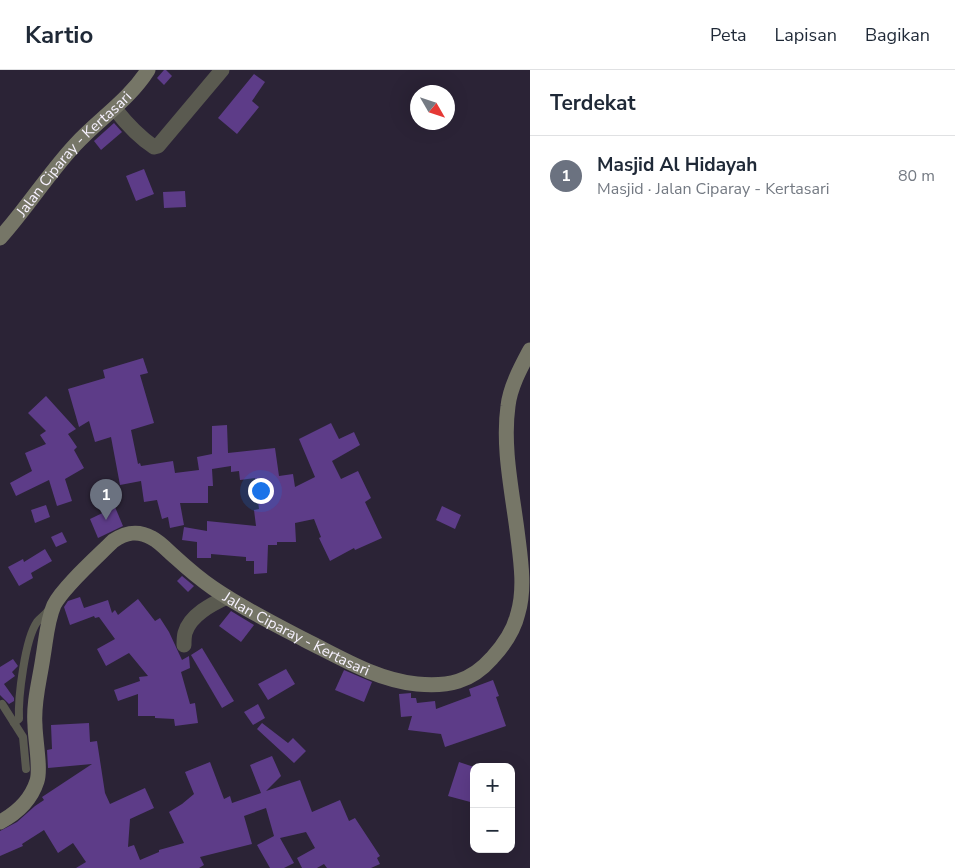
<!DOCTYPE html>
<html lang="id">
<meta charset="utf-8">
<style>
body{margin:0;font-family:"Nunito Sans",sans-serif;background:#f6f6f7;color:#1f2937}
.controls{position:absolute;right:15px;bottom:15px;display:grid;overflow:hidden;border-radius:10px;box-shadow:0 5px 20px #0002}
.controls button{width:45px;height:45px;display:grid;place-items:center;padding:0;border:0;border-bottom:1px solid #e0e1e3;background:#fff;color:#1f2937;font:25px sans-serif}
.compass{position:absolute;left:410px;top:15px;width:45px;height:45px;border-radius:50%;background:#fff;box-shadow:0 5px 20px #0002;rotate:129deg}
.you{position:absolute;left:260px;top:420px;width:18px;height:18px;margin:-12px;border:4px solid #fff;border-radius:50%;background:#1a73e8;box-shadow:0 0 0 8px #1a73e833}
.badge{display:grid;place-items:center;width:32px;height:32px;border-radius:50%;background:#b45309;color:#fff;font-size:16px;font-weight:700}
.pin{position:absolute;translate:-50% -41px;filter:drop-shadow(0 1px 2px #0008)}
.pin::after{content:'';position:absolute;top:26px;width:18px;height:15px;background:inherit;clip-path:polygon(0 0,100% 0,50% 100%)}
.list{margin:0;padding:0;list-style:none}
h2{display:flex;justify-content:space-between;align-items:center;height:65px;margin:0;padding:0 20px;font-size:21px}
h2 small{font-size:16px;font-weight:400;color:#747a83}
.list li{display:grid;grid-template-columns:32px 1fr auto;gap:15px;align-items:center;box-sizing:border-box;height:80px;padding:0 20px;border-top:1px solid #e0e1e3}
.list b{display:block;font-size:19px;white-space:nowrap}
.list p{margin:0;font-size:16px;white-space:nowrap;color:#747a83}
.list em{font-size:16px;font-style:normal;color:#747a83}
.map{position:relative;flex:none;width:530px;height:798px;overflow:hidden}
header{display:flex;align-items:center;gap:30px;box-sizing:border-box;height:70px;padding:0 25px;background:#fff;border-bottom:1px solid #e0e1e3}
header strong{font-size:24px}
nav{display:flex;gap:28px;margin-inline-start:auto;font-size:18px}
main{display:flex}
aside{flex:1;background:#fff}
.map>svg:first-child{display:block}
.building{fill:#5d3c88}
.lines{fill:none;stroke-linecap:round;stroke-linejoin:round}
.lane{stroke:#5a5a50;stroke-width:8}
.street{stroke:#5a5a50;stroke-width:15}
.secondary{stroke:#767667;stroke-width:15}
.labels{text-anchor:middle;stroke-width:5;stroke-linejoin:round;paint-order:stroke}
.street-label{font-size:15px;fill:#f7f2ff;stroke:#211a2c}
</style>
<header>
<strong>Kartio</strong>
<nav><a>Peta</a><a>Lapisan</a><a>Bagikan</a></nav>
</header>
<main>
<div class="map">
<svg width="530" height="798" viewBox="0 0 530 798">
<rect width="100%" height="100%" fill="#2b2336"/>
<g class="building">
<path d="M164,0H166L172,6L164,15L157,8Z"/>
<path d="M254,4L265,12L252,31L259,37L237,64L218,48Z"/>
<path d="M114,53L122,62L101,80L94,71Z"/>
<path d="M144,99L154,124L136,131L126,106Z"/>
<path d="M185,121L186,137L164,138L163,122Z"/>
<path d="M143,288L148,303L140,305L154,353L131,360L138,394L140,393L141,396L173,391L175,403L199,400L197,387L212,384V356L227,355L228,383L275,378L279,406L293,404L295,417L315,407L299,369L331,353L339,369L354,362L360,375L332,391L341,409L358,401L371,428L365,432L382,468L355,480L354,478L330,491L319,468L321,467L314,449L295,453L296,472H277V475H268L267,503L254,504V491H246V487L211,484V488H197V472L182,470L184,457L207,461V451L256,456L254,440L259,439L255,408L240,410L239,401L231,402V396L212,399L213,416H208V433H180L184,455L170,458L168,447L162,449L157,430L144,432L141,411L120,415L111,367L95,372L89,351L79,357L68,319L105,308L103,300Z"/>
<path d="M46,326L76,359L68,364L77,377L74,380L84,398L65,409L72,431L57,436L49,410L16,426L10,413L32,401L25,383L46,374L40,365L46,361L28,343Z"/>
<path d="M46,435L50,447L35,453L31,440Z"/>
<path d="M442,436L461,445L455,459L436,450Z"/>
<path d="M115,437L123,456L98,468L90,449Z"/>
<path d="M62,462L67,472L56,477L51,467Z"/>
<path d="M45,479L52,491L31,503L33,508L19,516L8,497L23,489L24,492Z"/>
<path d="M182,506L194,516L188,522L177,511Z"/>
<path d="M80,527L84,538L108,530L112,543L115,540L118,545L138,529L155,551L160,548L169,562L182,590L189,586L190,598L181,602L190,634L195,633L198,653L175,656L174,649L155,648V646H138V624L118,631L114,620L140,611L139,607L148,606L129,583L106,596L97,579L115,569L99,547L95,548L94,546L70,555L64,537L68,531Z"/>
<path d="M231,541L254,555L241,572L219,556Z"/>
<path d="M202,578L234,631L222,638L191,585Z"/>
<path d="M13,589L18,596L12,602L15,606L4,614L14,628V631L9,634L0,625V597Z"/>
<path d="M286,599L295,614L268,630L258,614Z"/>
<path d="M344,600L372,612L364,632L335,620Z"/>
<path d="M493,610L499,626L496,627L506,656L445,677L441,664L408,660L412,646L401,647L399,624L411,623V628H416L417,633L435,631L436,639L471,626L469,619Z"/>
<path d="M258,634L265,648L253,655L244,642Z"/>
<path d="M89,653L90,672L97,671L105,723L110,734L145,718L154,738L130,749L128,777L134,775L140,790L159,782V780L184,773L169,742L182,734L194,724L185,702L210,692L224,729L230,726L232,733L261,723L250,695L272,686L281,706L266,721L300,710L312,742L340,730L349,751L355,748L380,786L377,788L380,794L371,798H327L324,794L317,798H302L297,788L315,778L306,762L280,768L294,793L284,798H270L257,775L274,766L266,738L244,746L252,774L200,787L204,795L199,798H76L86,792L73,773L58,783L44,760L22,774L23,776L0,786V761L17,752L35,736L44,730L42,727L92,694L48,698L47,680L52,679L51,655Z"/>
<path d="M262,653L288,673L293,668L306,681L294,693L257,659Z"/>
<path d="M459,692L474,697V733L448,726Z"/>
</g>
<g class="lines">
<g class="lane">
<path d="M2,634L23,667L26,699"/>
<path d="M14,653L19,649C18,627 25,569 37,552C40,548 45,545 48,541"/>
</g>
<g class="street">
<path d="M115,39C126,53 139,67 154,77L158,76L222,0"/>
<path d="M184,575C184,571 184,567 185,563C190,545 212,534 227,527"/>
</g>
<g class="secondary">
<path id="s1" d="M0,168C27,138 48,104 75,75C99,49 129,30 148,0"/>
<path id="s2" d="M0,752C17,743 31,730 37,711C41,699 35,668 35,655C33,632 40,609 43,587C46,570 47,551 54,535C63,517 98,486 113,471C126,462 138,460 152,468C160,472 168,481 175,487C187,498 200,509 213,518C242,538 274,554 305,570C341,588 377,610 417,614C448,617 471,612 492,588C504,575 514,560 518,543C525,519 521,492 518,468C513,425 502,379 508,336C510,317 521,297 530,280"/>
</g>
</g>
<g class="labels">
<g class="street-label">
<text dy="5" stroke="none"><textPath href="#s1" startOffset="112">Jalan Ciparay - Kertasari</textPath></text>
<text dy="5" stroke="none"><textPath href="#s2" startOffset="538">Jalan Ciparay - Kertasari</textPath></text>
</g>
</g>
</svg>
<div class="controls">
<button>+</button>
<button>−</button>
</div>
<svg class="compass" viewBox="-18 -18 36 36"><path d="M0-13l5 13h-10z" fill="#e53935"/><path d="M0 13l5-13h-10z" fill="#747a83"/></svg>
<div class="you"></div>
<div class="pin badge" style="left:106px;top:450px;background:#6b7280">1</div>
</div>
<aside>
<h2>Terdekat<small></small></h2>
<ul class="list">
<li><span class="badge" style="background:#6b7280">1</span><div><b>Masjid Al Hidayah</b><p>Masjid · Jalan Ciparay - Kertasari</p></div><em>80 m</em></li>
</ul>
</aside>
</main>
